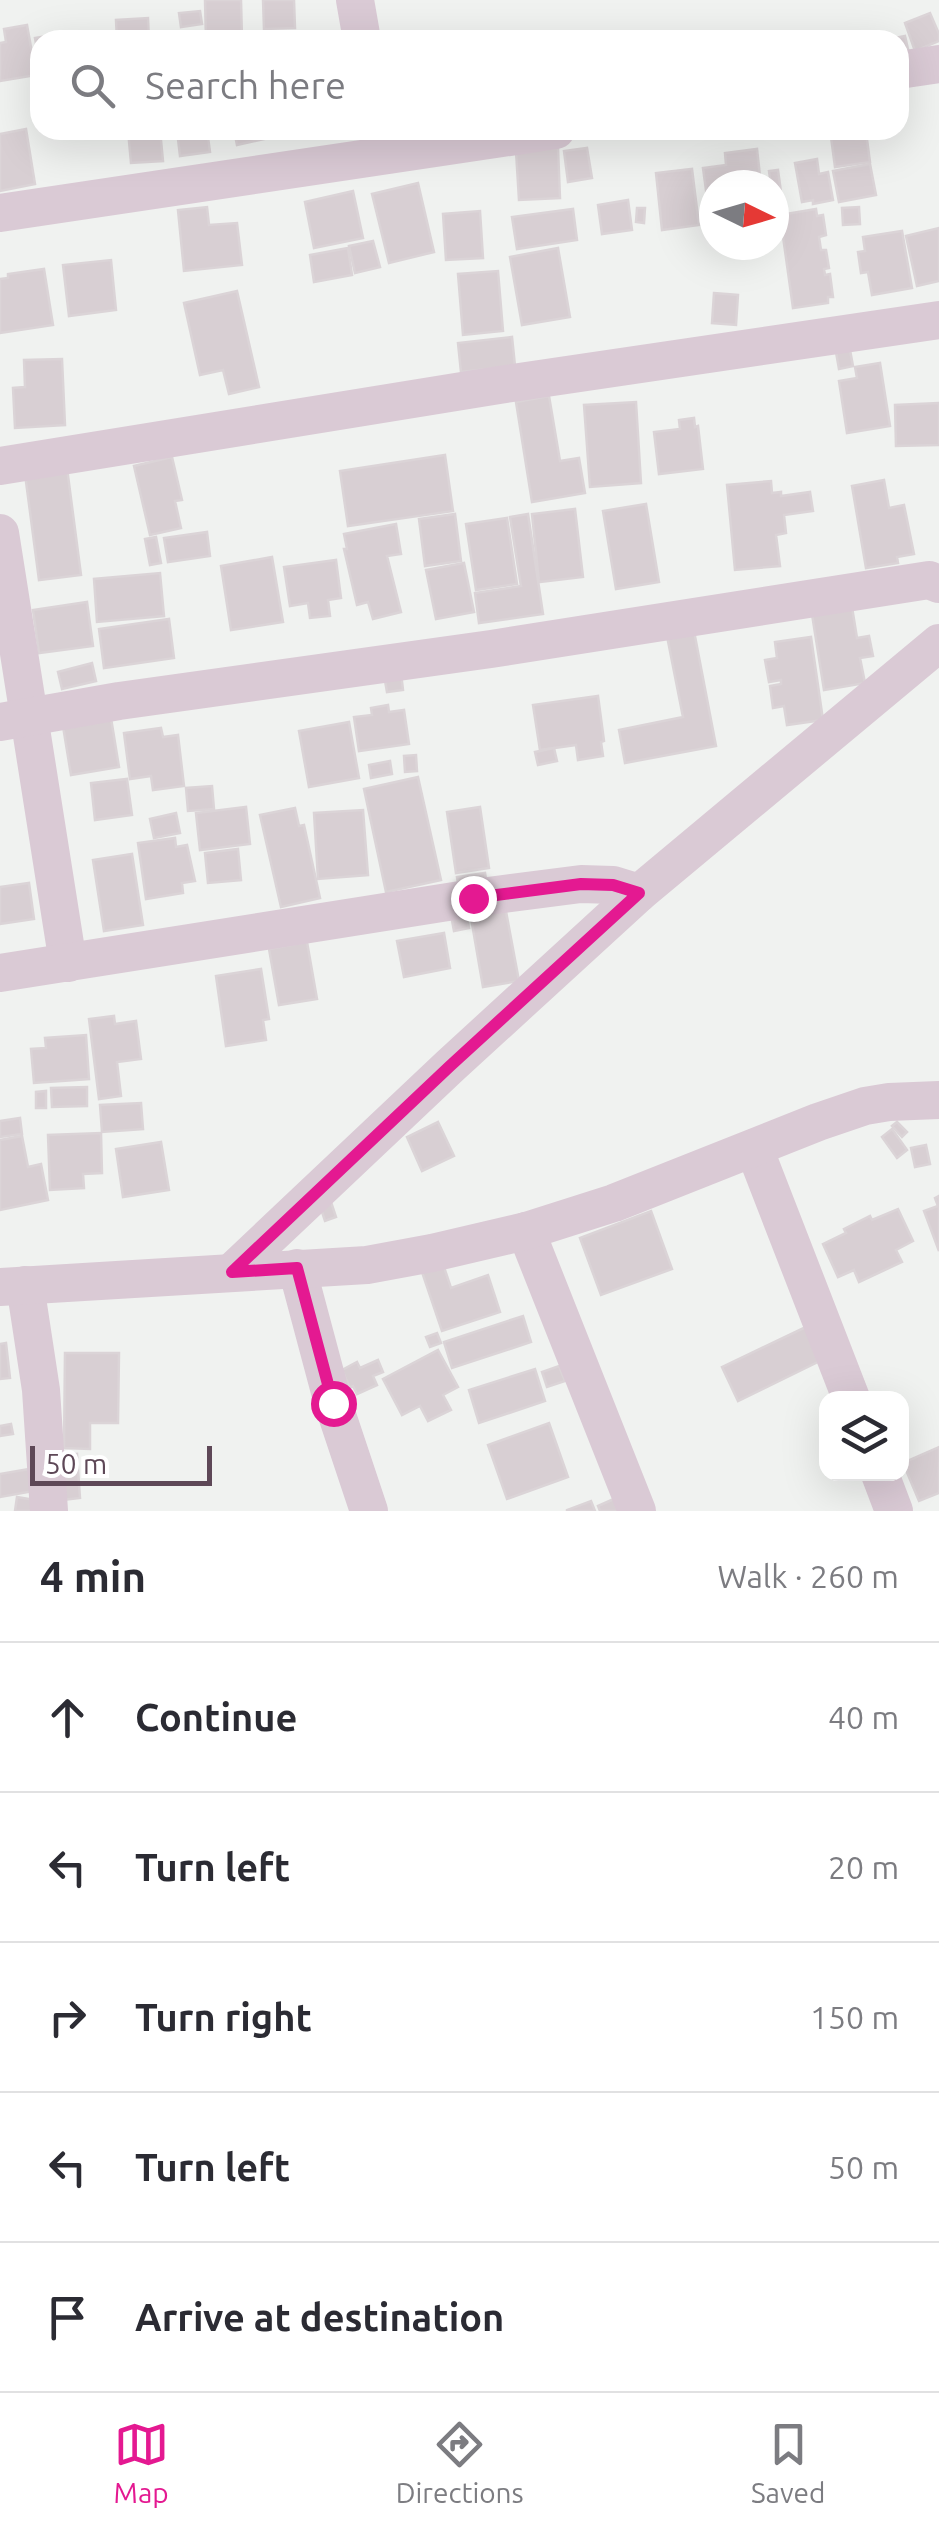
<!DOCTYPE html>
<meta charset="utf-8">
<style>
body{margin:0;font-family:Ubuntu,sans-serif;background:#f2f2f3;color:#2b2b33}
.controls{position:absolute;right:30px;bottom:30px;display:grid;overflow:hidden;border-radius:20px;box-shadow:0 10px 40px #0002}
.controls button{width:90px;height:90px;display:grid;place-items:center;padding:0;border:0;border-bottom:2px solid #e1e1e2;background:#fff;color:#2b2b33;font:50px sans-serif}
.compass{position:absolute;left:699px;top:170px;width:90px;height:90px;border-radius:50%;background:#fff;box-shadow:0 10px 40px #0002;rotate:95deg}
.scale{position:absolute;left:30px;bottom:25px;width:182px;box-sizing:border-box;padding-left:10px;border:5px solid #5e4857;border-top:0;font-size:28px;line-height:35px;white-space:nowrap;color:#5e4857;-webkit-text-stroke:8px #fff;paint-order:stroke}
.stop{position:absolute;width:30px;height:30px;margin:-22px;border:8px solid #e41991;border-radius:50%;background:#fff}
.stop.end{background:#e41991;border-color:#fff;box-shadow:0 2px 10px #0008}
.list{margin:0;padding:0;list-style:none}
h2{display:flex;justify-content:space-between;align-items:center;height:130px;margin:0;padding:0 40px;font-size:42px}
h2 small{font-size:32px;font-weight:400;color:#7c7c81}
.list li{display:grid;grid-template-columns:65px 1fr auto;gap:30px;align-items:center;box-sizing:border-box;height:150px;padding:0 40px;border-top:2px solid #e1e1e2}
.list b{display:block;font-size:38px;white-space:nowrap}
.list em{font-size:32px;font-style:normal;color:#7c7c81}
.icon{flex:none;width:55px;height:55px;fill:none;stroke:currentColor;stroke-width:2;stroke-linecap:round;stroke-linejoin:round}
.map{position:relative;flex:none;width:939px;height:1511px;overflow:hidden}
.search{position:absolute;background:#fff;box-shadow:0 10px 40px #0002;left:30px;right:30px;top:30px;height:110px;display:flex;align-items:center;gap:25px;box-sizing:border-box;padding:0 35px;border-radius:30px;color:#7c7c81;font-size:38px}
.sheet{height:880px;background:#fff}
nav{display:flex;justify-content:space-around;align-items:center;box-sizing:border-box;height:140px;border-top:2px solid #e1e1e2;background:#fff;font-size:28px;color:#7c7c81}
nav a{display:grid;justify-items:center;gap:5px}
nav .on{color:#e41991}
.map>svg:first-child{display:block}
.building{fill:#d8cfd3;stroke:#dbd4d7;stroke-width:2.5}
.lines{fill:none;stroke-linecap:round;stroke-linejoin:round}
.minor{stroke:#dacad5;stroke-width:38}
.route{stroke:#e41991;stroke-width:12}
</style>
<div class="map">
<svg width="939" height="1511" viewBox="0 0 939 1511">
<rect width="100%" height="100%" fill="#f0f2f0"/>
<g class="building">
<path d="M205,0H241L242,39L206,40Z"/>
<path d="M263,0H294L295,28L264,29Z"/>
<path d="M200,11L202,24L181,27L179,13Z"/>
<path d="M930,13L939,34V41L915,51L905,23Z"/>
<path d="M148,18L149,40H117L116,20Z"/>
<path d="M27,25L36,75L0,81V43L6,42L4,29Z"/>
<path d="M65,33L66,40H40V66L35,38Z"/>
<path d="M905,36L908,49L899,51V40L895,38Z"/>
<path d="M26,129L35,184L0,191V134Z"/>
<path d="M128,130H160L163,161L131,163Z"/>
<path d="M177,130H207L210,152L180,156Z"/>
<path d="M234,130H262L264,139L237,145Z"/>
<path d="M866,132L870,162L835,167L831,137Z"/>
<path d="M558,148L560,198L519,200L516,151Z"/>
<path d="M587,148L592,178L568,182L564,151Z"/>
<path d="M757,149L761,185H714V204L708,205L703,168L726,165L725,153Z"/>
<path d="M817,159L819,174L828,172L833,200L813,204V200L802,202L795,163Z"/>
<path d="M870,164L876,195L839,202L833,171Z"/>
<path d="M692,169L699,225L662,230L656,173Z"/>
<path d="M778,170L781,192L774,193V185H771L769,171Z"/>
<path d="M418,183L434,252L389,263L372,194Z"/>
<path d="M353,191L363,238L314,248L305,202Z"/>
<path d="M628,200L632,230L602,234L598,205Z"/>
<path d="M207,207L209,225L237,223L242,265L184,271L178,210Z"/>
<path d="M859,207L860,224L843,225L842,208Z"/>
<path d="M637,208H645L644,223L636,222Z"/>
<path d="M573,209L577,240L517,249L512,217Z"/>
<path d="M816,209L817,216L823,215L826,235L819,237L821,250H826L829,268L824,269L825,275L830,274L833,297H828V303L793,308L780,215Z"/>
<path d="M480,211L483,258L446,260L443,214Z"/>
<path d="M939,228V281L917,286L906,236Z"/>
<path d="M902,231L912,288L872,295L868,272L861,273L858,252L865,251L863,237Z"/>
<path d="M373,241L380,267L355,273L349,246Z"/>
<path d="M348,248L352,275L314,282L310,255Z"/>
<path d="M558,248L570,317L522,325L510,257Z"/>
<path d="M111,260L116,310L69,316L63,265Z"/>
<path d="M44,269L53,325L0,333V279L8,278V274Z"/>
<path d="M498,271L503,331L463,335L458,274Z"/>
<path d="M237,291L259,387L229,394L223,370L200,375L184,303Z"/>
<path d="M714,293L738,295L736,325L712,323Z"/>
<path d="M512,337L515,366L461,372L458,343Z"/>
<path d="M850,350L853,366L839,369L836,352Z"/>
<path d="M62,359L65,425L15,428L13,388L25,387L24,360Z"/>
<path d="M880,363L890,426L847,433L839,381L857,378L855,367Z"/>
<path d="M549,396L560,461L579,458L585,493L532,502L516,402Z"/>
<path d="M636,402L641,483L590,487L584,405Z"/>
<path d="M939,403V445L896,446L895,405Z"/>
<path d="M694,418L695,427L698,426L703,469L659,474L654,432L680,429L679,420Z"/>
<path d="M445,455L453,511L348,526L340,471Z"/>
<path d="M172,457L182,500L175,501L181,528L150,535L134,466Z"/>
<path d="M67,468L81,575L39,580L25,474Z"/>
<path d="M884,480L889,508L904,505L914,554L897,557L898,563L866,568L852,486Z"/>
<path d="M771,481L772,493L781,492V496L810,492L813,511L784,515L786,533L776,535L780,566L735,570L727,485Z"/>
<path d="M646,504L659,582L616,589L603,511Z"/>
<path d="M575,509L583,577L539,582L532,514Z"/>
<path d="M455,514L461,561L425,566L419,519Z"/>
<path d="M528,514L543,614L479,623L475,593L521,586L510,517Z"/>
<path d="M507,518L517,584L476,590L466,524Z"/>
<path d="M396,524L401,554L387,556L401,612L373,619L368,602L357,605L344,549H347L344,534Z"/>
<path d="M207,532L210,556L168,562L164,538Z"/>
<path d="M156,537L161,563L150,565L145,539Z"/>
<path d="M272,557L283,622L231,630L221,566Z"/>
<path d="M336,560L341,598L328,600L330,616L310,618L308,603L290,606L284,567Z"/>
<path d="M464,563L474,612L436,619L426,570Z"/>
<path d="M160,573L164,616L97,622L94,579Z"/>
<path d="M851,601L857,638L869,636L873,656L860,658L865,683L824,690L811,608Z"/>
<path d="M87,602L93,646L39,653L33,610Z"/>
<path d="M169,619L174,658L104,668L99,629Z"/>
<path d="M694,631L716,746L625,763L619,730L683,717L667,636Z"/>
<path d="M811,637L823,720L787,725L784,706L773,708L770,686L781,684V680L769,682L765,660L777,658L775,642Z"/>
<path d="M92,663L96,681L62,689L58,672Z"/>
<path d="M401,673L403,690L387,692L384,675Z"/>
<path d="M598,696L604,741L601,742L603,756L578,760L576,745L540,750L533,705Z"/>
<path d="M388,705L389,712L404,710L409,744L359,751L354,717L372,715L371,708Z"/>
<path d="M110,712L119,767L71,775L62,720Z"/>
<path d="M349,722L359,778L309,787L299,731Z"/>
<path d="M161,728L163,737L178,735L184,786L153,790L151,776L130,779L124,733Z"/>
<path d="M554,748L557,761L538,765L535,752Z"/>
<path d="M416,755L417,771L405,772L404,756Z"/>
<path d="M390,761L392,774L371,778L369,765Z"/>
<path d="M418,777L441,880L386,892L364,789Z"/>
<path d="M127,779L132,815L95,820L91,783Z"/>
<path d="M212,786L214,809L188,811L186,788Z"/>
<path d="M246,807L250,844L200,850L196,813Z"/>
<path d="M480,807L489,868L456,873L447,812Z"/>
<path d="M295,808L299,826L304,825L320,898L281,907L260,815Z"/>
<path d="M363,810L368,875L318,879L314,813Z"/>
<path d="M176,813L180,833L154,838L150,819Z"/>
<path d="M175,838L176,847L187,845L195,881L182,883L183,893L146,899L138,843Z"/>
<path d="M238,849L241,880L208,883L205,853Z"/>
<path d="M132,854L143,925L104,931L93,860Z"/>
<path d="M485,873L487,885L459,889L457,877Z"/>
<path d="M29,883L34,919L0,924V887Z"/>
<path d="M505,906L519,981L483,987L470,912Z"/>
<path d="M466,912L469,928L454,931L451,915Z"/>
<path d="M444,933L450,968L404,977L397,941Z"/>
<path d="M307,942L317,999L279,1005L269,949Z"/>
<path d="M261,969L269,1019L263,1020L266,1040L226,1046L216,976Z"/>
<path d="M114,1016L115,1024L136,1021L141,1059L117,1062L121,1096L99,1099L89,1019Z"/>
<path d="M86,1035L89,1079L34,1083L31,1049L46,1048L45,1038Z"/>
<path d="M87,1087V1106L52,1107L51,1088Z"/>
<path d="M46,1091V1108H36V1092Z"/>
<path d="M141,1103L143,1129L102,1132L100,1105Z"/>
<path d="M20,1118L22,1134L0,1137V1121Z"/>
<path d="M438,1122L454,1156L422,1171L407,1137Z"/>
<path d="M897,1122L907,1132L902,1137L892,1126Z"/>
<path d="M892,1129L907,1150L897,1158L882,1137Z"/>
<path d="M101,1133L102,1173L83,1174L84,1188L50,1190L48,1135Z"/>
<path d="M22,1136L28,1167L41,1164L48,1200L0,1210V1140Z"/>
<path d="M161,1142L169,1190L123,1197L116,1149Z"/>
<path d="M926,1145L930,1164L915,1167L911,1148Z"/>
<path d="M939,1196V1251L924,1211L938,1206L935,1198Z"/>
<path d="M330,1199L336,1217L325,1221L319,1203Z"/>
<path d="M898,1209L913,1241L896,1250L902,1262L859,1282L854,1270L838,1277L823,1244L846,1233L844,1229L870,1216L872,1220Z"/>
<path d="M651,1211L672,1269L601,1295L580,1238Z"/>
<path d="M443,1264L451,1288L488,1275L500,1312L442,1331L422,1272Z"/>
<path d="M523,1316L531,1342L452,1368L444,1342Z"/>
<path d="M808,1326L824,1359L738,1401L722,1367Z"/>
<path d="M437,1333L441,1343L430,1347L426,1337Z"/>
<path d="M6,1343L10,1378L0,1379V1344Z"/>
<path d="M438,1350L458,1387L443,1395L451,1410L428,1421L420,1406L402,1415L383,1379Z"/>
<path d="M65,1353H119L118,1423H90V1449L64,1448Z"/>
<path d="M378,1360L383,1372L373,1376L377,1385L357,1394L353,1386L350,1388L342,1370L357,1362L360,1368Z"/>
<path d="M559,1366L565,1381L547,1387L542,1372Z"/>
<path d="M535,1369L545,1401L479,1423L469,1390Z"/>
<path d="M549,1423L568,1477L507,1499L488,1445Z"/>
<path d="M11,1424L13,1434L0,1436V1426Z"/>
<path d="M939,1447V1493L919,1501L903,1463Z"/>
<path d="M77,1454L80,1498L62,1500L59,1456Z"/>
<path d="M35,1468L39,1490L0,1497V1474Z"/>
<path d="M17,1497L41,1501L39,1511H15Z"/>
<path d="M616,1498L621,1511H600L598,1506Z"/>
<path d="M591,1501L595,1511H567V1510Z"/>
</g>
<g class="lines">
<g class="minor">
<path d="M355,0L362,40"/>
<path d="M899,70L939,64"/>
<path d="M0,213L556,130"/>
<path d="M0,466L499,385L939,320"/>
<path d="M0,533L68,963"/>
<path d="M0,722L119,701L491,649L929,580L939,584"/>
<path d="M0,973L473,898L581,884L613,885L639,893"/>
<path d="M754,1148L851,1398"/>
<path d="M526,1231L637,1511"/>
<path d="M297,1268L333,1403L369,1511"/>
<path d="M232,1272L450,1066L639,893L939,643"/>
<path d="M25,1285L41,1390L49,1511"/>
<path d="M0,1287L367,1265L432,1253L526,1231L614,1203L818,1122L865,1106L889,1102L939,1100"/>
<path d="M880,1474L894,1511"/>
</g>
</g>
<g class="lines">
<path class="route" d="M333,1403L297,1268L232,1272L450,1066L639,893L613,885L581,884L473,898"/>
</g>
</svg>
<div class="controls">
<button><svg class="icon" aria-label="layers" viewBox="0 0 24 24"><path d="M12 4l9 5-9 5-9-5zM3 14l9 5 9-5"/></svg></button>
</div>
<svg class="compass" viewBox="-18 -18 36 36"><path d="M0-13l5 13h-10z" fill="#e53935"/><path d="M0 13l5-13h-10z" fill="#7c7c81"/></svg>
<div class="scale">50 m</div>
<div class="stop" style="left:333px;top:1403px"></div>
<div class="stop end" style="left:473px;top:898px"></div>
<div class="search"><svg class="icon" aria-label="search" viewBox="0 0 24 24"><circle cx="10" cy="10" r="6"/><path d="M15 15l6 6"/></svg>Search here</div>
</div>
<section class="sheet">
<h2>4 min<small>Walk · 260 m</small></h2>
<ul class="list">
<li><svg class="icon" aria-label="ahead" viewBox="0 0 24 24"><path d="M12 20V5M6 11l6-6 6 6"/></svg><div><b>Continue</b></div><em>40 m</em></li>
<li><svg class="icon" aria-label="left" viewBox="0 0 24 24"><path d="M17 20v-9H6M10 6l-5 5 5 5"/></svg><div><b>Turn left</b></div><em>20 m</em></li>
<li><svg class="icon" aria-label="right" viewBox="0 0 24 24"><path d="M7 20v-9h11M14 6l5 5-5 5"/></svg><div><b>Turn right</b></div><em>150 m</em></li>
<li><svg class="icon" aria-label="left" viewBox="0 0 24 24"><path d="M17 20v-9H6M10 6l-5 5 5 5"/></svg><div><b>Turn left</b></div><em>50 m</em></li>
<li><svg class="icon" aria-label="arrive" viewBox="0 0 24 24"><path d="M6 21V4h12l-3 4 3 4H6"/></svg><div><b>Arrive at destination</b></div></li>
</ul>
</section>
<nav>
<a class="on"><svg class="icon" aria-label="map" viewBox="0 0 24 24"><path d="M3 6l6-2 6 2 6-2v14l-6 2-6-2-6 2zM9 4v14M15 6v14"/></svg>Map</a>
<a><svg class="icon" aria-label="directions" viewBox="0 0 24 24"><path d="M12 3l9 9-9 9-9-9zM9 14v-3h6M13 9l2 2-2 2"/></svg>Directions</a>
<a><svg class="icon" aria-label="saved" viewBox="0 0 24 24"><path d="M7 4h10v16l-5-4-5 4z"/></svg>Saved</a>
</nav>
